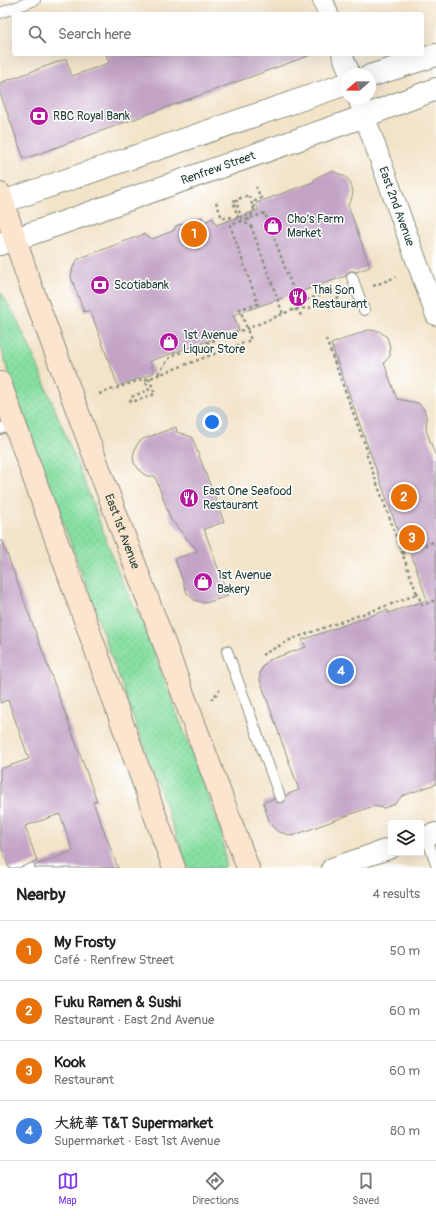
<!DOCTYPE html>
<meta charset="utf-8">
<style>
body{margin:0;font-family:Pangolin,"LXGW WenKai TC",sans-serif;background:#f6f6f6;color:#222}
.controls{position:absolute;right:12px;bottom:12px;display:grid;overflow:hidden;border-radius:4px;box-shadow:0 4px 16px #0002}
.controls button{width:36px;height:36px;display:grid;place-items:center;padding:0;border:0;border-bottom:1px solid #e0e0e0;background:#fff;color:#222;font:20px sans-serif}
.compass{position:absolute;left:340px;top:68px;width:36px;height:36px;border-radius:50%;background:#fff;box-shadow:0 4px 16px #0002;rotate:250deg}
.you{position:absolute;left:212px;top:422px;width:14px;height:14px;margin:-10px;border:3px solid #fff;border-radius:50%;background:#1a73e8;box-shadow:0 0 0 6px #1a73e833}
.badge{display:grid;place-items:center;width:26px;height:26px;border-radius:50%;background:#7c3aed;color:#fff;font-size:13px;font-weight:700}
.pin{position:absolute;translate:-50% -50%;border:2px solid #fff;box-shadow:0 1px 4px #0006}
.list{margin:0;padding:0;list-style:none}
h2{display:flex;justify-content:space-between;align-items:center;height:52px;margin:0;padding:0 16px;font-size:17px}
h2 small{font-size:13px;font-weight:400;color:#767676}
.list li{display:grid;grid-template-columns:26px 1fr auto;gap:12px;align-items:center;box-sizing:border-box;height:60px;padding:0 16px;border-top:1px solid #e0e0e0}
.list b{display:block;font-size:15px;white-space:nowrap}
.list p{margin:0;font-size:13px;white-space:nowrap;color:#767676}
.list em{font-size:13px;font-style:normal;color:#767676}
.icon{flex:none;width:22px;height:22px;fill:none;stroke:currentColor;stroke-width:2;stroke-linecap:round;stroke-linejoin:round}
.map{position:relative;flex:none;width:436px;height:868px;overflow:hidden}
.search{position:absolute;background:#fff;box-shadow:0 4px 16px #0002;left:12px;right:12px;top:12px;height:44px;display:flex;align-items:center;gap:10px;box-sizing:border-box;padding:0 14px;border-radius:4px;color:#767676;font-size:15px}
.sheet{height:292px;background:#fff}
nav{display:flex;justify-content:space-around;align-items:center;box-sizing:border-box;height:56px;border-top:1px solid #e0e0e0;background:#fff;font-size:11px;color:#767676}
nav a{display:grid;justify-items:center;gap:2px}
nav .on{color:#7c3aed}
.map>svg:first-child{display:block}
.grass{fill:url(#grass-dots);stroke:#548e6b}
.building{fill:#c3a3c6}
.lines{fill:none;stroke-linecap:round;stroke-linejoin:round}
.service-casing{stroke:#89907e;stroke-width:12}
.minor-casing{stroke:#89907e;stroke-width:22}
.tertiary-casing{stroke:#89907e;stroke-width:24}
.secondary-casing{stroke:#89907e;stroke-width:24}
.path{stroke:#89907e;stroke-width:2.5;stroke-dasharray:3 3;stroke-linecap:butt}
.service{stroke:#fff;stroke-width:10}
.minor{stroke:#fff;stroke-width:20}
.tertiary{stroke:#fff;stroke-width:22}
.secondary{stroke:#fce5cf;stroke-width:22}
.labels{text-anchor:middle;stroke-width:3;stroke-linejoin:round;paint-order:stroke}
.poi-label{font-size:12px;fill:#1f3d34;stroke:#fff;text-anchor:start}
.street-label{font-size:12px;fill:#1f3d34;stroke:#fff}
</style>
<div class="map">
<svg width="436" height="868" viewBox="0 0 436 868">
<defs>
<pattern id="grass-dots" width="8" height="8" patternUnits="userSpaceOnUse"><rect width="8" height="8" fill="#88dfa2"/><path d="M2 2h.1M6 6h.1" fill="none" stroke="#75c08c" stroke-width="1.8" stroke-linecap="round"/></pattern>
</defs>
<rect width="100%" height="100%" fill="#fff"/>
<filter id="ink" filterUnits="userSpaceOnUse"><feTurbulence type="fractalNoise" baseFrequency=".025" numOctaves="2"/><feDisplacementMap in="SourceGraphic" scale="8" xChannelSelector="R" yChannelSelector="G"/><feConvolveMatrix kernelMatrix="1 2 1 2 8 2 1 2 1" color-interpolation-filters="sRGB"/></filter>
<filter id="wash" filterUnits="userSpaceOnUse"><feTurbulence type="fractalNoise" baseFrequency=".012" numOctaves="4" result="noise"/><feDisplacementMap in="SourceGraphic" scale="16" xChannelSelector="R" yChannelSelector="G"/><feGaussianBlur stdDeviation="0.9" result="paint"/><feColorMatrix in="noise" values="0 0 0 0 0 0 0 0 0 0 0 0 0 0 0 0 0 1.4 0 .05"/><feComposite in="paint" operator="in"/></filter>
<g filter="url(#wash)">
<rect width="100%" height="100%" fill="#f3e3c8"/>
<path class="grass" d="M0,291L13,312L32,352L88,491L119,574L133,604L141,618L221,830L226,863L224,868H188L6,365L0,344Z"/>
<g id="blocks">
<g class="building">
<path d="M106,54H308V56L24,159L0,93V83L66,59L72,76L109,63Z"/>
<path d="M332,171L344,176L349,180L352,187L353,193L351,200L348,205L370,267L356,272L354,271H350L347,273L346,276L233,315L239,330L150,361L154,373L118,386L90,310L84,312L71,277L73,267L78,259L144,234L152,239L173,231L176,226L202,217L204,222L213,218L216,225L258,210L256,203L313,182L316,178L321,175Z"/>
<path d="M368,330L379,331L387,337L390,347V356L384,363L397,399L418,403L424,409L427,419L426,430L436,457V784L402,796L395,804L384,808L373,806L292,836L277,831L270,824L263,802L274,799L276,802L282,803L285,801L286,795L299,790L260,680V673L263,666L269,660L306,647L302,640L387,610L388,613L427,600L408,545L404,547L331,344Z"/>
<path d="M176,427L177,432L192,437L224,522L204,529L228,596L206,603L194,600L187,593L175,559L198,551L171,520L155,476H147L142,473L134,463L133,456L135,449L138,443L143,439Z"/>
<path d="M2,540L97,801L93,802L118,868H35L34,866L73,851L60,814L25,826L37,861L18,868H9L0,844V769L29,759L8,700L0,703V541Z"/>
</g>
</g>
</g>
<g filter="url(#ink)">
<use href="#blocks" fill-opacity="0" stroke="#89907e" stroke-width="1"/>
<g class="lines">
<defs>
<g id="service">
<path d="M0,13L35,0"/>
<path d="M352,277L364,310"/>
<path d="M0,429L14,424"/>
<path d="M227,651L280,797"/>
<path d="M426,836L436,864"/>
</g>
<g id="minor">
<path d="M323,0L328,14"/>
<path d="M342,54L350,74"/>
<path id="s1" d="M358,98L436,315"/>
<path d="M421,838L436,833"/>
<path d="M332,868L391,848"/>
</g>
<g id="tertiary">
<path d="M370,76L436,55"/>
<path d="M0,203L346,84"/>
<path id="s2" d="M0,244L39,231L365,116L436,89"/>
</g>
<g id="secondary">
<path id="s3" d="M0,194L29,281L248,868"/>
<path d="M0,383L174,868"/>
</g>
</defs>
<use href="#service" class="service-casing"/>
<use href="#minor" class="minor-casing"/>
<use href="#tertiary" class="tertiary-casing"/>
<use href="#secondary" class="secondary-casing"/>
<g class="path">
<path d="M238,201H236L242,221"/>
<path d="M216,202L222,218L234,217L251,226L283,314"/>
<path d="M254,208L255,201L261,198L256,187"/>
<path d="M246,214L249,220"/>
<path d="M238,218L233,201L249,195L254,210L248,221"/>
<path d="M373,286L396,277"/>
<path d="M295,309L303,317"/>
<path d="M326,339L368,453"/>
<path d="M158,374L171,356L251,327L295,309L309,308L342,297"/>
<path d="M149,378L155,394L132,402L130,400L131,397L149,390L145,380L251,340L240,309L258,304L230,225L265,213L298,303L332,291"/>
<path d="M99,394L146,378"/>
<path d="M402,554L436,541"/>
<path d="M417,592L422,605L436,600"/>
<path d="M262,655L292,639L400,601L417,594L366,453"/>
<path d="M211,700L220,690"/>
</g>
<use href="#service" class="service"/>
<use href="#minor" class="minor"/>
<use href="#tertiary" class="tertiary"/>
<use href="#secondary" class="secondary"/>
</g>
</g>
<defs>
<symbol id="bank-disc" viewBox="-11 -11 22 22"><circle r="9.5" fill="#b5179e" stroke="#fff"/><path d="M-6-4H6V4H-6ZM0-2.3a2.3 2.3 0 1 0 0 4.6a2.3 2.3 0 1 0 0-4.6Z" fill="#fff"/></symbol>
<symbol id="shop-disc" viewBox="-11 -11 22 22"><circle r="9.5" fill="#b5179e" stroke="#fff"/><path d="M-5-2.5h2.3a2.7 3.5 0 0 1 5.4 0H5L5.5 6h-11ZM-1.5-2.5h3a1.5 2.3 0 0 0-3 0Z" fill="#fff"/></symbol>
<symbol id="restaurant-disc" viewBox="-11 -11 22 22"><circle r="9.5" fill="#b5179e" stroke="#fff"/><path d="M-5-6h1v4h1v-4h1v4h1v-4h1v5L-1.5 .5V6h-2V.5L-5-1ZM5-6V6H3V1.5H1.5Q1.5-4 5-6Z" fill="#fff"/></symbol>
</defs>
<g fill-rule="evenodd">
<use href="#bank-disc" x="28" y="105" width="22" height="22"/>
<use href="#shop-disc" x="262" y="215" width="22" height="22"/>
<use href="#bank-disc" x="89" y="274" width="22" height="22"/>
<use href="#restaurant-disc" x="287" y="286" width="22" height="22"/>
<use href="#shop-disc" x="158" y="331" width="22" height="22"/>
<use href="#restaurant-disc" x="178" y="487" width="22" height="22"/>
<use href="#shop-disc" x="192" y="571" width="22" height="22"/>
</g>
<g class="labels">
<g class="poi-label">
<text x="53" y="120">RBC Royal Bank</text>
<text x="287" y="223">Cho’s Farm<tspan x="287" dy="14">Market</tspan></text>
<text x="114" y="289">Scotiabank</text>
<text x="312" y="294">Thai Son<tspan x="312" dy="14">Restaurant</tspan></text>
<text x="183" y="339">1st Avenue<tspan x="183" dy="14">Liquor Store</tspan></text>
<text x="203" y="495">East One Seafood<tspan x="203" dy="14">Restaurant</tspan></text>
<text x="217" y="579">1st Avenue<tspan x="217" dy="14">Bakery</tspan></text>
</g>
<g class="street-label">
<text dy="4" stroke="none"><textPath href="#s2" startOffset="231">Renfrew Street</textPath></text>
<text dy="4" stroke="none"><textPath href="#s1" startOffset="115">East 2nd Avenue</textPath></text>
<text dy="4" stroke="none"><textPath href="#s3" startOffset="359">East 1st Avenue</textPath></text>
</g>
</g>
</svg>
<div class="controls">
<button><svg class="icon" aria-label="layers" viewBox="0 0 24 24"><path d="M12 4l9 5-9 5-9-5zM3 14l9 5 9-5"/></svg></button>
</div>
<svg class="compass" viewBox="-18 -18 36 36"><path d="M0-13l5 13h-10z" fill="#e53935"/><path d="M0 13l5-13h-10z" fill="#767676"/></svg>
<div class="you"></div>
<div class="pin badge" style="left:194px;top:234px;background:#e8710a">1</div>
<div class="pin badge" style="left:404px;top:497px;background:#e8710a">2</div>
<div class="pin badge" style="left:412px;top:538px;background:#e8710a">3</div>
<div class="pin badge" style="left:341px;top:671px;background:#3f7fe0">4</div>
<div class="search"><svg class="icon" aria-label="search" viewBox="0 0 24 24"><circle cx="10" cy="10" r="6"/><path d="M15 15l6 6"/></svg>Search here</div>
</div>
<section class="sheet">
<h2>Nearby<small>4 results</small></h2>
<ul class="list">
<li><span class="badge" style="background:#e8710a">1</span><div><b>My Frosty</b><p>Café · Renfrew Street</p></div><em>50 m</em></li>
<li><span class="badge" style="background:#e8710a">2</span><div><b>Fuku Ramen &amp; Sushi</b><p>Restaurant · East 2nd Avenue</p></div><em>60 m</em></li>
<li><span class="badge" style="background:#e8710a">3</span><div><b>Kook</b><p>Restaurant</p></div><em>60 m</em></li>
<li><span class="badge" style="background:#3f7fe0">4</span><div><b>大統華 T&amp;T Supermarket</b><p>Supermarket · East 1st Avenue</p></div><em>80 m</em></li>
</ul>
</section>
<nav>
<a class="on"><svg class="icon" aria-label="map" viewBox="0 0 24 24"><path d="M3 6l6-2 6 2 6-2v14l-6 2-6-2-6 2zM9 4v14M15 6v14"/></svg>Map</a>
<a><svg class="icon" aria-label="directions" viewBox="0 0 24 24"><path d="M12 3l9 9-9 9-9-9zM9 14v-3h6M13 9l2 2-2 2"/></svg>Directions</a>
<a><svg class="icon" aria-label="saved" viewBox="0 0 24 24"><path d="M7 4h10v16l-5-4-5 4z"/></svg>Saved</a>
</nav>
